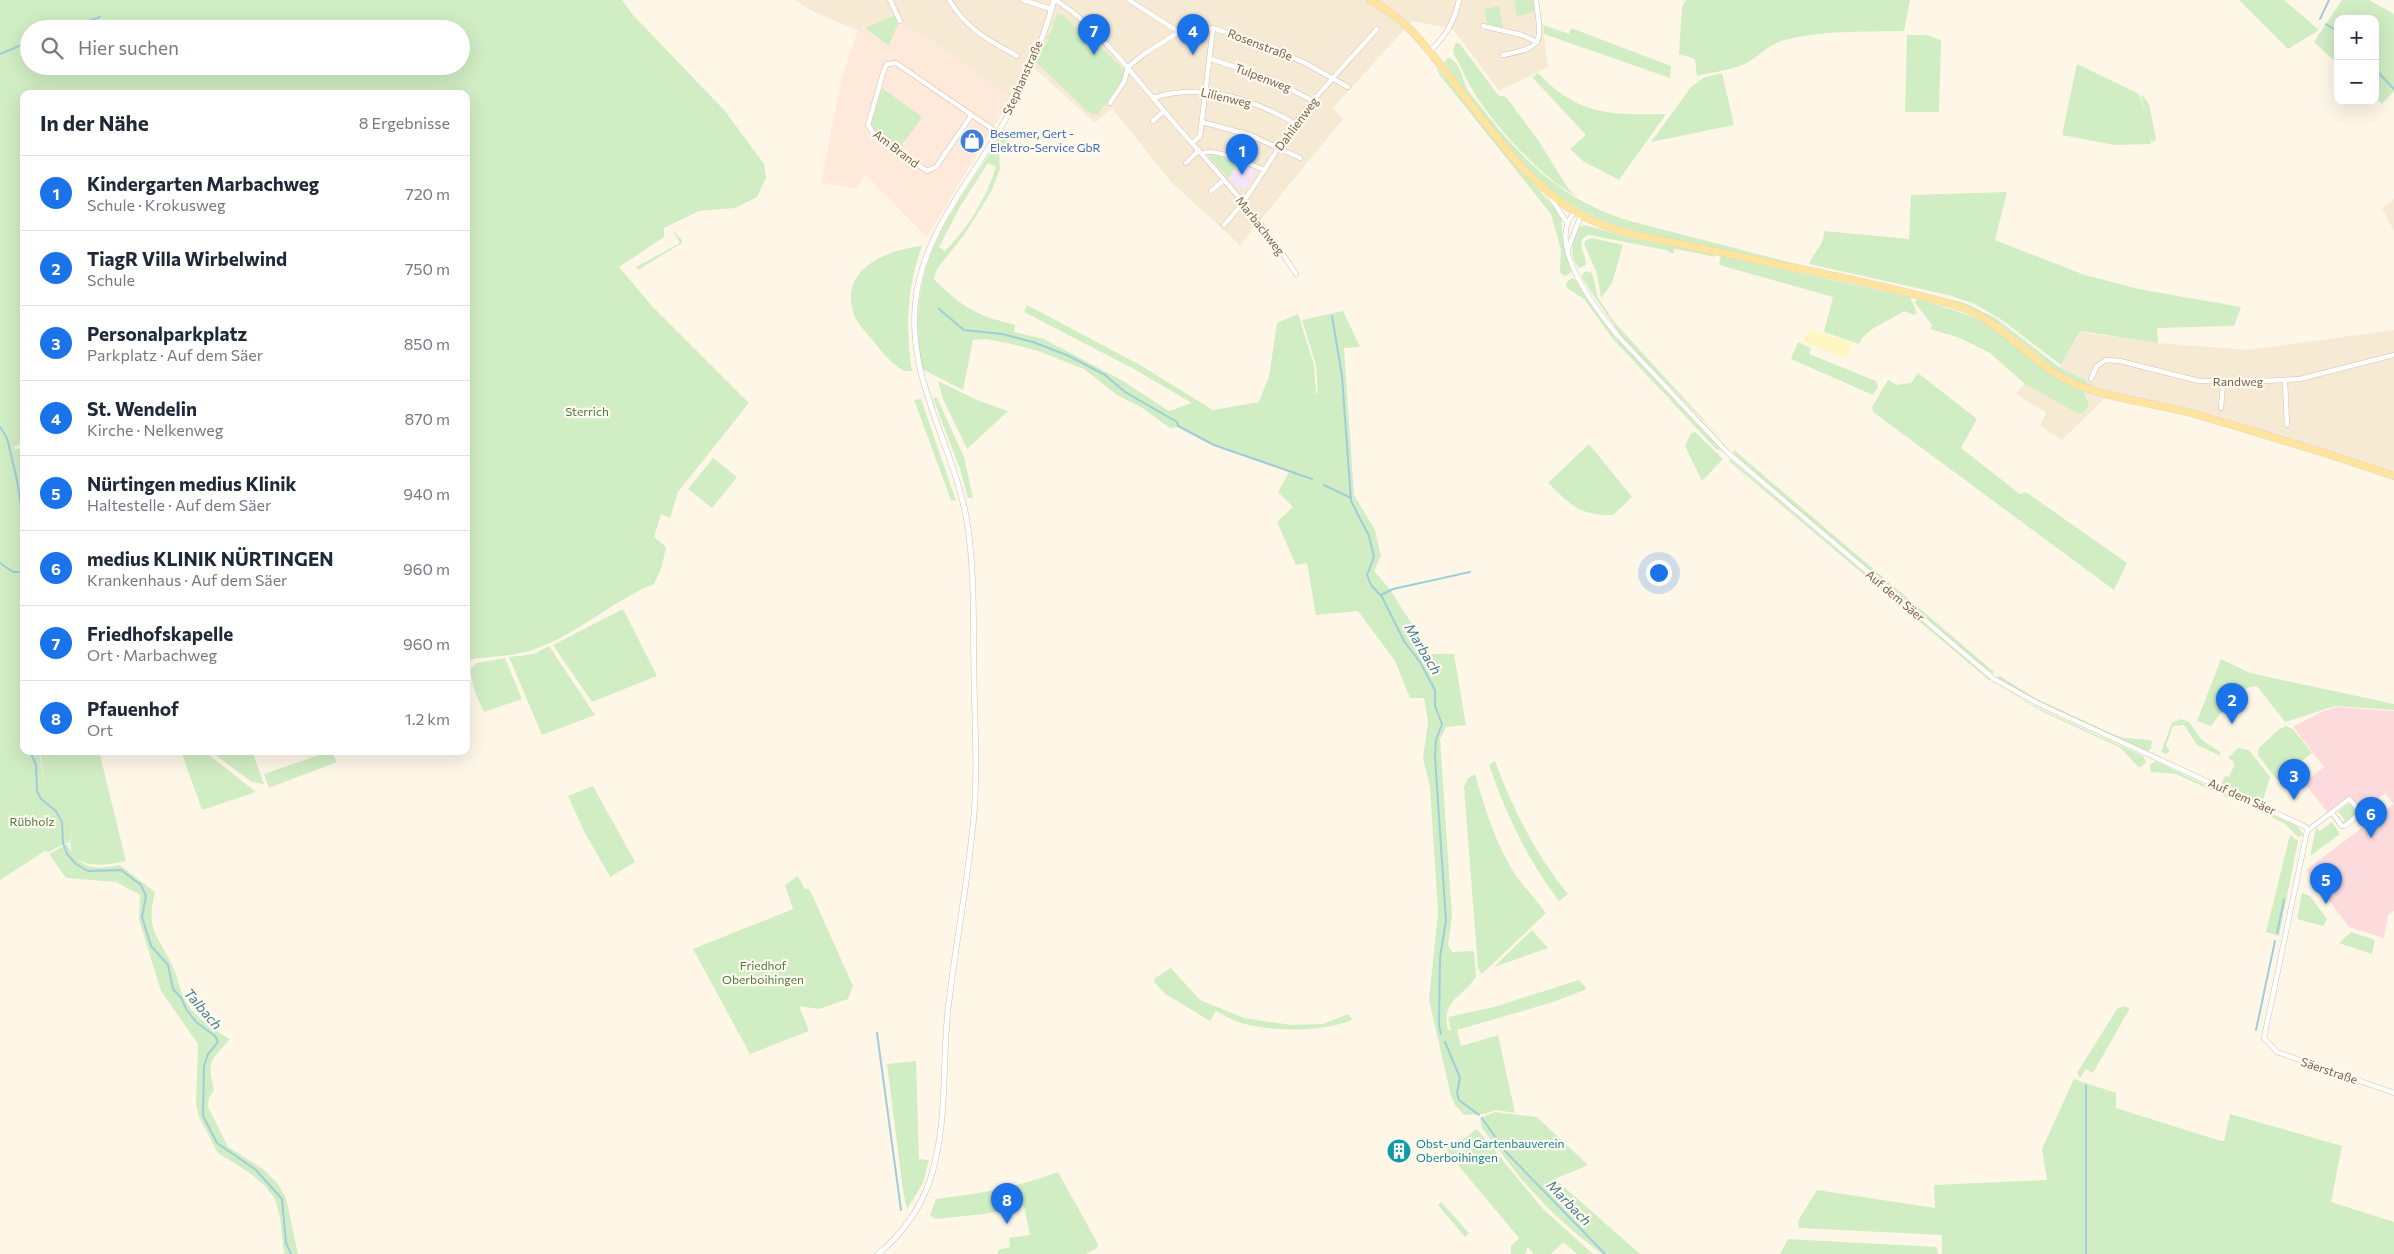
<!DOCTYPE html>
<html lang="de">
<meta charset="utf-8">
<style>
body{margin:0;font-family:Commissioner,sans-serif;background:#f6f6f7;color:#1f2937}
.controls{position:absolute;right:15px;top:15px;display:grid;overflow:hidden;border-radius:10px;box-shadow:0 5px 20px #0002}
.controls button{width:45px;height:45px;display:grid;place-items:center;padding:0;border:0;border-bottom:1px solid #e0e1e3;background:#fff;color:#1f2937;font:25px sans-serif}
.you{position:absolute;left:1658px;top:572px;width:18px;height:18px;margin:-12px;border:4px solid #fff;border-radius:50%;background:#1a73e8;box-shadow:0 0 0 8px #1a73e833}
.badge{display:grid;place-items:center;width:32px;height:32px;border-radius:50%;background:#1a73e8;color:#fff;font-size:16px;font-weight:700}
.pin{position:absolute;translate:-50% -41px;filter:drop-shadow(0 1px 2px #0008)}
.pin::after{content:'';position:absolute;top:26px;width:18px;height:15px;background:inherit;clip-path:polygon(0 0,100% 0,50% 100%)}
.list{margin:0;padding:0;list-style:none}
h2{display:flex;justify-content:space-between;align-items:center;height:65px;margin:0;padding:0 20px;font-size:21px}
h2 small{font-size:16px;font-weight:400;color:#747a83}
.list li{display:grid;grid-template-columns:32px 1fr auto;gap:15px;align-items:center;box-sizing:border-box;height:75px;padding:0 20px;border-top:1px solid #e0e1e3}
.list b{display:block;font-size:19px;white-space:nowrap}
.list p{margin:0;font-size:16px;white-space:nowrap;color:#747a83}
.list em{font-size:16px;font-style:normal;color:#747a83}
.icon{flex:none;width:28px;height:28px;fill:none;stroke:currentColor;stroke-width:2;stroke-linecap:round;stroke-linejoin:round}
.map{position:relative;flex:none;width:2394px;height:1254px;overflow:hidden}
.search{position:absolute;background:#fff;box-shadow:0 5px 20px #0002;left:20px;top:20px;width:450px;height:55px;display:flex;align-items:center;gap:12px;box-sizing:border-box;padding:0 18px;border-radius:28px;color:#747a83;font-size:19px}
.panel{position:absolute;background:#fff;box-shadow:0 5px 20px #0002;left:20px;top:90px;width:450px;height:665px;border-radius:10px}
.map>svg:first-child{display:block}
.residential{fill:#f6ead5}
.commercial{fill:#ffe9db}
.education{fill:#f5e4fb}
.medical{fill:#fddadb}
.green{fill:#d1edc4;fill-rule:evenodd}
.sand{fill:#fff7c1}
.lines{fill:none;stroke-linecap:round;stroke-linejoin:round}
.stream{stroke:#9fcddc;stroke-width:2}
.minor-casing{stroke:#d2c0ac;stroke-width:5.5}
.tertiary-casing{stroke:#d2c0ac;stroke-width:6}
.primary-casing{stroke:#ddd5d0;stroke-width:8}
.minor{stroke:#fff;stroke-width:4.5}
.tertiary{stroke:#fff;stroke-width:5}
.primary{stroke:#ffe49e;stroke-width:7}
.labels{text-anchor:middle;stroke-width:4.5;stroke-linejoin:round;paint-order:stroke}
.street-label{font-size:12px;fill:#7b5f49;stroke:#fffaf0}
.shop-label{font-size:12px;fill:#366cbe;stroke:#fffaf0;text-anchor:start}
.park-label{font-size:12px;fill:#4a7b3d;stroke:#fffaf0}
.culture-label{font-size:12px;fill:#0d838f;stroke:#fffaf0;text-anchor:start}
.water-label{font-size:14px;font-style:italic;fill:#417b90;stroke:#fffaf0}
</style>
<div class="map">
<svg width="2394" height="1254" viewBox="0 0 2394 1254">
<rect width="100%" height="100%" fill="#fef7e8"/>
<g class="residential">
<path d="M795,0H1539L1548,67L1499,91L1453,29L1412,21L1333,108L1343,119L1240,245L1171,182L1112,108L1095,123L1029,63L1011,98L928,38L897,21L894,14L858,30L816,13Z"/>
<path d="M2394,199V231L2382,208Z"/>
<path d="M2394,330V472L2268,432L2111,392L2062,440L2040,426L2046,413L2016,394L2027,380H2053L2080,332L2158,343L2248,350Z"/>
</g>
<path class="commercial" d="M894,14L897,21L928,38L1011,98L927,237L865,174L857,189L821,183L842,77L858,30Z"/>
<path class="education" d="M1240,163L1252,167L1255,173L1246,188H1237L1232,179L1228,178Z"/>
<path class="medical" d="M2336,707L2394,711V911L2388,915L2384,938L2349,927L2306,870L2394,804L2385,793L2362,811L2350,796L2328,813L2306,785L2299,790L2290,777L2301,769L2309,779L2324,767L2293,727L2321,712Z"/>
<g class="green">
<path d="M0,0H622L633,15L725,111L764,164L766,178L757,197L735,208L699,211L664,228V237L619,267L652,306L749,403L678,492L670,518L661,514L654,537L666,547L662,566L654,584C612,601 578,634 535,649C514,657 488,656 466,660V94H24V443L14,447L15,450L24,446V751H39L45,788L40,751H99L126,861C108,865 71,872 70,842C70,837 72,832 72,827L69,842L48,852L45,851L0,880ZM29,29H461V66H29Z"/>
<path d="M1514,0H1533L1534,12L1517,16Z"/>
<path d="M1686,0H1910L1904,31C1865,32 1823,30 1785,40C1769,44 1762,53 1749,62C1734,70 1713,72 1697,76L1695,59L1679,54L1682,7Z"/>
<path d="M2239,0H2284L2319,30L2288,49Z"/>
<path d="M2342,0H2369L2394,14V91L2382,104L2375,98V19H2338V64L2314,42Z"/>
<path d="M1499,6L1503,28L1487,24L1484,9Z"/>
<path d="M1058,13L1060,16L1062,14L1093,45L1098,48L1100,46L1124,70L1122,82L1097,115L1088,112L1035,61L1043,43L1045,44L1049,40L1046,38C1055,30 1051,24 1058,13Z"/>
<path d="M894,15L898,23L889,46L865,28Z"/>
<path d="M1543,25L1569,34L1571,28L1671,66L1670,78L1544,34Z"/>
<path d="M1907,35H1927L1941,40L1939,112H1905Z"/>
<path d="M1456,43L1460,44L1498,95L1506,97L1538,140L1568,188L1576,196C1543,180 1490,121 1472,89C1465,78 1462,66 1454,55L1453,50Z"/>
<path d="M1448,58C1462,61 1462,82 1469,92C1475,100 1482,108 1488,116C1528,166 1567,202 1630,221L1800,265C1791,268 1737,253 1723,250C1682,241 1638,235 1599,219C1530,189 1486,119 1444,62Z"/>
<path d="M2077,64L2139,94L2147,117L2151,144L2115,145L2062,135Z"/>
<path d="M1436,67L1520,169L1561,215L1563,242L1572,271L1568,275L1564,276L1560,272L1561,250L1551,214L1439,74Z"/>
<path d="M1538,73C1578,116 1612,115 1666,114L1619,180L1583,161L1570,149L1586,135L1532,77Z"/>
<path d="M1722,73L1734,125L1651,142L1691,87L1703,78Z"/>
<path d="M882,88L922,117L899,149L876,133L871,124Z"/>
<path d="M2141,94L2149,104L2156,139L2154,142L2151,141Z"/>
<path d="M1005,129L1013,134L999,153L1000,169L991,192L964,235L937,269L934,279C963,308 976,315 1015,325L1014,332L1044,339L1123,381L1169,411L1192,403L1134,369L1024,312L1027,305L1140,365L1213,410L1259,402L1269,376L1277,323L1298,314L1314,365L1316,393H1318L1316,365L1302,320L1343,311L1360,347L1344,348L1354,495L1375,530L1381,556L1374,571L1389,588L1431,654H1454L1466,725L1446,727L1440,739L1452,916L1448,945L1452,952L1474,951L1476,977C1462,998 1441,1000 1448,1030H1451L1448,1017L1494,1007L1579,980L1587,989L1553,1002L1457,1030L1461,1046L1498,1035L1515,1113L1496,1110L1484,1114L1464,1115L1455,1105L1451,1096L1429,1000L1438,912L1430,787L1423,758L1428,722L1424,698H1410L1395,661L1358,611L1316,615L1307,563L1296,565L1277,522L1293,507L1278,492L1289,472L1214,446L1180,427L1170,428L1142,408L1117,395L1084,369L1038,351L1007,343L985,339L973,340L963,390L922,369C903,260 953,215 1005,129ZM988,163L996,167C986,199 968,228 945,251L939,247L961,205Z"/>
<path d="M1210,154L1240,163L1228,178L1209,156Z"/>
<path d="M2007,192L1995,240L2082,274L2138,289L2241,307L2234,326L2157,328L2158,343L2080,331L2061,365L2002,320L1975,304L1948,295L1809,264C1814,251 1824,246 1824,231L1909,239L1911,195Z"/>
<path d="M1584,225L1631,238L1714,254L1716,257L1675,249L1673,254L1666,250L1589,235C1573,240 1587,254 1586,265L1579,268C1568,256 1573,241 1578,228Z"/>
<path d="M672,229L682,240V243L638,270L636,267L680,243Z"/>
<path d="M1592,238L1623,245L1612,283L1601,298L1597,273L1584,244L1586,240Z"/>
<path d="M922,246C907,287 905,328 912,371H904C892,364 883,353 874,342C868,334 859,326 855,317C836,271 885,250 922,246Z"/>
<path d="M1721,256L1910,297L1917,313L1914,315L1904,311C1889,322 1868,326 1859,344L1824,332L1833,297L1719,265Z"/>
<path d="M1807,266L1965,303L1997,319L2059,367L2087,381L2086,383L2091,385L2090,387L2056,370L2001,325L1966,306L1806,267Z"/>
<path d="M1586,271L1592,273L1598,298L1615,323L1727,445L1621,336L1582,278V274Z"/>
<path d="M1572,278L1576,280L1614,336L1720,449L1717,450L1612,338L1584,299L1567,288L1566,283Z"/>
<path d="M1917,299C1946,308 1977,315 2002,334C2032,355 2049,376 2084,392L2089,405L2083,413L2079,414L2024,383L1990,353L1960,338L1930,329L1932,325L1915,303Z"/>
<path d="M1798,342L1811,348L1809,354L1876,381L1878,387L1873,395L1791,359Z"/>
<path d="M1918,373L1977,419L1961,448L2020,494L2026,492L2127,563L2114,590L1873,412L1872,407L1888,380L1897,385L1911,383Z"/>
<path d="M938,381L977,400L1008,411L967,449L943,399Z"/>
<path d="M933,398H937L964,457L973,498H968L960,469Z"/>
<path d="M921,399L956,501L951,500L914,400Z"/>
<path d="M1695,432L1723,459L1702,481L1685,446L1691,433Z"/>
<path d="M1589,444L1632,497L1613,515C1580,516 1571,505 1548,483Z"/>
<path d="M1734,450L1993,671L1994,674L1973,660L1765,482L1733,453Z"/>
<path d="M713,458L737,477L712,508L688,489Z"/>
<path d="M1730,459L1990,679V681L1729,461Z"/>
<path d="M623,609L657,676L592,702L553,645Z"/>
<path d="M549,646L595,715L542,735L509,657L534,654Z"/>
<path d="M505,658L522,699L484,712C478,699 470,683 471,668L477,663Z"/>
<path d="M2221,659L2250,673L2394,704V710L2335,706L2285,722L2257,686C2238,686 2222,713 2211,726L2197,721Z"/>
<path d="M2000,676L2037,699L2113,734L2124,738L2149,740L2152,742L2151,749L2146,752L2036,701L1997,678Z"/>
<path d="M1995,683L2038,708L2143,756L2146,762L2141,767H2138L2121,748L2041,711Z"/>
<path d="M2181,719L2189,722L2202,740L2220,752V756L2197,745L2184,725L2173,726L2166,746L2170,751L2166,754L2161,752L2172,723Z"/>
<path d="M2286,726L2293,729L2312,753L2277,780L2258,755L2259,748L2279,729Z"/>
<path d="M2238,748L2249,750L2270,777L2263,800L2260,802L2221,785L2225,776L2229,777L2234,766L2233,761L2228,758Z"/>
<path d="M181,751H204L256,792L202,810Z"/>
<path d="M210,751H252L264,784L252,782Z"/>
<path d="M331,751L337,762L269,788L264,774Z"/>
<path d="M1495,761C1513,810 1535,853 1568,894L1559,901C1527,859 1506,814 1489,765Z"/>
<path d="M2155,761L2214,789L2213,791L2176,774L2151,772L2150,765Z"/>
<path d="M1475,774C1485,809 1496,846 1517,877C1526,889 1537,901 1546,913L1482,974L1478,968L1464,787L1468,778Z"/>
<path d="M593,786L635,862L610,877L585,833L568,796Z"/>
<path d="M2217,790L2297,826L2304,835L2298,837L2284,823L2216,792Z"/>
<path d="M2348,804H2352L2358,812L2357,815L2345,824L2341,823L2345,820L2338,812Z"/>
<path d="M2332,822L2340,834L2310,856L2316,828L2320,831Z"/>
<path d="M2290,835L2298,841L2279,936L2266,932Z"/>
<path d="M67,844C80,869 93,870 120,865L155,892C146,928 156,933 171,963C177,973 178,985 183,996C192,1015 211,1029 230,1039C210,1062 207,1060 214,1090L209,1098L208,1107L228,1147L263,1169L278,1184L286,1198L298,1254H284L280,1217L275,1199L265,1186L250,1173L218,1153L199,1117L196,1104L198,1044L161,991L139,920L140,895L116,882L66,878L49,854Z"/>
<path d="M798,876L804,888L810,890L853,986L848,999L819,1009L799,1006L809,1031L750,1054L693,949L793,909L785,885Z"/>
<path d="M2302,893L2310,896L2327,919L2323,926L2297,919Z"/>
<path d="M1532,930L1548,948L1494,967Z"/>
<path d="M2351,932L2375,940L2372,954L2339,943Z"/>
<path d="M1171,968L1200,1000L1244,1018L1291,1025L1323,1024L1348,1014L1353,1020C1319,1032 1279,1032 1245,1024C1235,1022 1225,1016 1216,1011L1210,1021L1164,993L1154,982L1155,978Z"/>
<path d="M2123,1006L2130,1008L2093,1073L2086,1069L2080,1078L2077,1073L2117,1009Z"/>
<path d="M916,1061L919,1159L929,1160L923,1183L907,1209L903,1191L887,1064Z"/>
<path d="M2074,1079L2116,1093V1108L2221,1141H2224L2230,1114L2342,1146L2331,1202L2394,1222V1254H1942V1235L1799,1228L1798,1221L1817,1190L1935,1208L1934,1185L2047,1180L2042,1149Z"/>
<path d="M1495,1112L1537,1117L1588,1165L1555,1179L1640,1254H1602L1580,1237L1553,1213L1521,1179L1482,1128L1480,1118Z"/>
<path d="M1477,1129L1543,1209L1593,1254H1577L1563,1242L1551,1254H1534L1528,1247L1525,1254H1511V1246L1519,1238L1446,1151Z"/>
<path d="M1058,1172L1098,1244L1097,1248L1086,1254H998V1250L1010,1247L1009,1238L1030,1235L1024,1206L985,1214L935,1219L930,1215L936,1199C979,1194 1018,1187 1058,1172Z"/>
<path d="M1441,1202L1469,1233L1465,1237L1438,1205Z"/>
<path d="M1788,1239L1937,1247L1938,1254H1780Z"/>
</g>
<path class="sand" d="M1810,329L1852,343L1848,357L1846,359L1818,348L1817,346L1815,347L1805,343L1804,340Z"/>
<g class="lines">
<g class="stream">
<path d="M2320,19L2329,0"/>
<path d="M2326,24L2338,32"/>
<path d="M66,29L100,17"/>
<path d="M0,54L29,42"/>
<path d="M2375,69L2394,89"/>
<path d="M939,309L964,330L1002,334L1033,342L1069,356L1105,375L1125,392L1177,422L1178,426L1214,445L1312,479"/>
<path d="M1332,316L1342,376L1351,501L1369,536L1374,557L1367,575L1371,585L1382,597L1404,641L1420,662L1435,690V706L1442,724L1436,740L1435,757L1446,921L1440,957L1439,1025L1441,1034"/>
<path d="M0,427L7,438L17,480L24,525"/>
<path d="M1324,485L1351,498"/>
<path d="M0,563L13,572H24"/>
<path d="M1381,595L1393,589L1470,572"/>
<path d="M24,725V731"/>
<path d="M30,751L36,765L37,791L41,799L56,811L62,822L63,843L67,854L76,864L88,871L121,870L141,885L146,896L142,917L151,946L168,965L173,989L182,999L186,1009L196,1022L215,1036L218,1042L208,1054L204,1066L203,1116L217,1143L256,1170L282,1199L286,1243L291,1254"/>
<path d="M2277,933L2284,900"/>
<path d="M2256,1030L2275,941"/>
<path d="M877,1033L901,1210"/>
<path d="M1445,1042L1460,1078L1457,1093L1459,1100L1479,1115"/>
<path d="M1482,1118L1505,1151L1605,1254"/>
<path d="M2086,1254V1085"/>
</g>
<defs>
<g id="minor">
<path d="M890,0L900,21"/>
<path d="M949,0C968,30 987,39 1017,56"/>
<path d="M1023,0L1051,9"/>
<path d="M1055,0C1093,22 1135,77 1164,111C1209,164 1259,215 1296,274"/>
<path d="M1129,0L1179,32"/>
<path d="M1483,26L1522,35L1537,42"/>
<path d="M1430,51C1446,36 1454,22 1459,0"/>
<path d="M1503,55C1546,47 1541,41 1536,0"/>
<path d="M1211,59L1271,79L1313,101"/>
<path d="M1153,98C1202,82 1253,99 1296,124"/>
<path d="M1110,103L1124,82L1128,67L1144,54L1179,32L1204,28L1216,29L1265,46L1305,63L1348,87"/>
<path d="M971,116L936,167L927,171L874,134L868,125L884,70L887,64L896,63L998,133"/>
<path d="M1153,121L1164,111"/>
<path d="M1202,122L1250,135L1300,158"/>
<path d="M1192,143L1200,136L1213,28"/>
<path d="M1202,154C1211,146 1253,165 1264,170"/>
<path d="M1186,163L1199,150"/>
<path d="M1211,191L1224,180"/>
<path d="M1549,195L1567,223"/>
<path d="M1575,212C1544,243 1597,311 1619,337L1727,452L1994,679L2039,704L2306,827L2307,831L2264,1038L2277,1052L2394,1093"/>
<path d="M1224,225C1252,195 1270,158 1294,125C1319,91 1349,61 1377,29"/>
<path d="M1568,249L1581,215"/>
<path d="M2091,379L2097,366L2106,360L2120,361L2199,381L2243,382L2300,379L2394,355"/>
<path d="M2285,381L2287,425"/>
<path d="M2221,408L2223,383"/>
<path d="M2307,831L2349,799L2361,812L2345,826H2342L2332,813"/>
</g>
<path id="tertiary" d="M878,1254C902,1234 920,1210 930,1180C948,1125 942,1065 948,1009C955,948 967,887 973,825C978,777 975,728 974,680C973,630 975,578 968,528C957,449 905,381 916,298C924,235 966,187 997,134C1020,97 1043,42 1054,0"/>
<path id="primary" d="M1370,0C1405,18 1425,45 1449,76C1486,124 1528,186 1581,215C1618,235 1660,239 1700,248C1783,266 1869,281 1951,304C2004,319 2028,363 2073,383C2113,400 2157,403 2198,415C2264,434 2329,454 2394,476"/>
</defs>
<use href="#minor" class="minor-casing"/>
<use href="#tertiary" class="tertiary-casing"/>
<use href="#primary" class="primary-casing"/>
<use href="#minor" class="minor"/>
<use href="#tertiary" class="tertiary"/>
<use href="#primary" class="primary"/>
</g>
<defs>
<symbol id="shop-disc" viewBox="-11 -11 22 22"><circle r="9.5" fill="#3f7fe0" stroke="#fffaf0"/><path d="M-5-2.5h2.3a2.7 3.5 0 0 1 5.4 0H5L5.5 6h-11ZM-1.5-2.5h3a1.5 2.3 0 0 0-3 0Z" fill="#fff"/></symbol>
<symbol id="building-disc" viewBox="-11 -11 22 22"><circle r="9.5" fill="#0f9aa8" stroke="#fffaf0"/><path d="M-4-6H4V6H1V3H-1V6H-4ZM-2.5-4.3h1.7v1.8h-1.7ZM.8-4.3h1.7v1.8H.8ZM-2.5-1h1.7V.8h-1.7ZM.8-1h1.7V.8H.8Z" fill="#fff"/></symbol>
</defs>
<g fill-rule="evenodd">
<use href="#shop-disc" x="958" y="127" width="28" height="28"/>
<use href="#building-disc" x="1385" y="1137" width="28" height="28"/>
</g>
<g class="labels">
<g class="street-label">
<text transform="translate(1260 45) rotate(21)" y="4">Rosenstraße</text>
<text transform="translate(1023 78) rotate(-66)" y="4">Stephanstraße</text>
<text transform="translate(1263 78) rotate(21)" y="4">Tulpenweg</text>
<text transform="translate(1226 98) rotate(13)" y="4">Lilienweg</text>
<text transform="translate(1297 124) rotate(-53)" y="4">Dahlienweg</text>
<text transform="translate(896 149) rotate(37)" y="4">Am Brand</text>
<text transform="translate(1260 226) rotate(52)" y="4">Marbachweg</text>
<text x="2238" y="386">Randweg</text>
<text transform="translate(1895 596) rotate(40)" y="4">Auf dem Säer</text>
<text transform="translate(2242 797) rotate(24)" y="4">Auf dem Säer</text>
<text transform="translate(2329 1071) rotate(19)" y="4">Säerstraße</text>
</g>
<g class="shop-label">
<text x="990" y="138">Besemer, Gert -<tspan x="990" dy="14">Elektro-Service GbR</tspan></text>
</g>
<g class="park-label">
<text x="587" y="416">Sterrich</text>
<text x="32" y="826">Rübholz</text>
<text x="763" y="970">Friedhof<tspan x="763" dy="14">Oberboihingen</tspan></text>
</g>
<g class="culture-label">
<text x="1416" y="1148">Obst- und Gartenbauverein<tspan x="1416" dy="14">Oberboihingen</tspan></text>
</g>
<g class="water-label">
<text transform="translate(1423 649) rotate(59)" y="5">Marbach</text>
<text transform="translate(203 1009) rotate(49)" y="5">Talbach</text>
<text transform="translate(1569 1203) rotate(46)" y="5">Marbach</text>
</g>
</g>
</svg>
<div class="controls">
<button>+</button>
<button>−</button>
</div>
<div class="you"></div>
<div class="pin badge" style="left:1242px;top:175px">1</div>
<div class="pin badge" style="left:2232px;top:724px">2</div>
<div class="pin badge" style="left:2294px;top:800px">3</div>
<div class="pin badge" style="left:1193px;top:55px">4</div>
<div class="pin badge" style="left:2326px;top:904px">5</div>
<div class="pin badge" style="left:2371px;top:838px">6</div>
<div class="pin badge" style="left:1094px;top:55px">7</div>
<div class="pin badge" style="left:1007px;top:1224px">8</div>
<div class="search"><svg class="icon" aria-label="search" viewBox="0 0 24 24"><circle cx="10" cy="10" r="6"/><path d="M15 15l6 6"/></svg>Hier suchen</div>
<section class="panel">
<h2>In der Nähe<small>8 Ergebnisse</small></h2>
<ul class="list">
<li><span class="badge">1</span><div><b>Kindergarten Marbachweg</b><p>Schule · Krokusweg</p></div><em>720 m</em></li>
<li><span class="badge">2</span><div><b>TiagR Villa Wirbelwind</b><p>Schule</p></div><em>750 m</em></li>
<li><span class="badge">3</span><div><b>Personalparkplatz</b><p>Parkplatz · Auf dem Säer</p></div><em>850 m</em></li>
<li><span class="badge">4</span><div><b>St. Wendelin</b><p>Kirche · Nelkenweg</p></div><em>870 m</em></li>
<li><span class="badge">5</span><div><b>Nürtingen medius Klinik</b><p>Haltestelle · Auf dem Säer</p></div><em>940 m</em></li>
<li><span class="badge">6</span><div><b>medius KLINIK NÜRTINGEN</b><p>Krankenhaus · Auf dem Säer</p></div><em>960 m</em></li>
<li><span class="badge">7</span><div><b>Friedhofskapelle</b><p>Ort · Marbachweg</p></div><em>960 m</em></li>
<li><span class="badge">8</span><div><b>Pfauenhof</b><p>Ort</p></div><em>1.2 km</em></li>
</ul>
</section>
</div>
